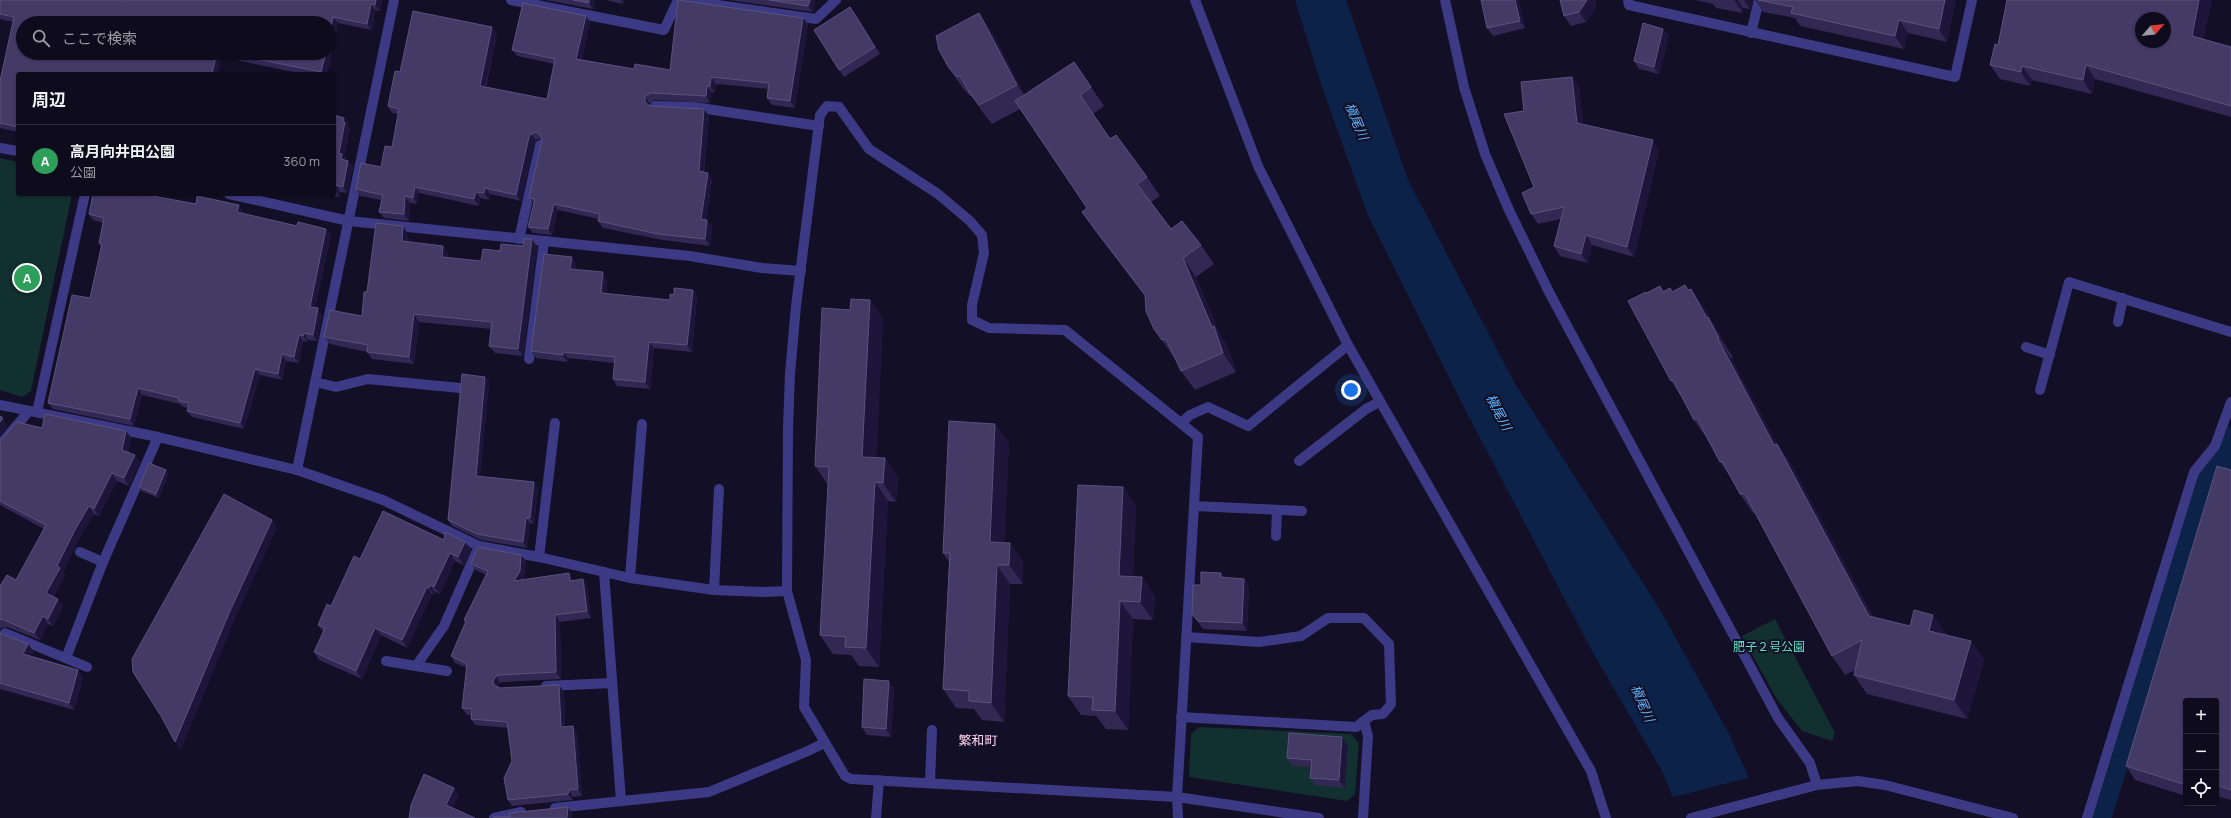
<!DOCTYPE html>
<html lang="ja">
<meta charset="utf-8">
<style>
body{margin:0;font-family:Manrope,"Noto Sans JP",sans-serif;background:#171425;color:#f1f3f6}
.controls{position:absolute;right:12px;bottom:12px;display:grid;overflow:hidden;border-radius:4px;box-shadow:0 1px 3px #0004}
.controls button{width:36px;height:36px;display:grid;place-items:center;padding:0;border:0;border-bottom:1px solid #2e2b3b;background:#0e0b1c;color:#f1f3f6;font:20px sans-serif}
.compass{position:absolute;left:2135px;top:12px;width:36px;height:36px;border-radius:50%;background:#0e0b1c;box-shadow:0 1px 3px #0004;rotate:62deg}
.you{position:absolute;left:1351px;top:390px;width:14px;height:14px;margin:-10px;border:3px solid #fff;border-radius:50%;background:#1a73e8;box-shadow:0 0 0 6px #1a73e833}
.badge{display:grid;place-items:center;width:26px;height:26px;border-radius:50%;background:#db2777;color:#fff;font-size:13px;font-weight:700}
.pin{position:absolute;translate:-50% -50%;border:2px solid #fff;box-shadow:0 1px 4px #0006}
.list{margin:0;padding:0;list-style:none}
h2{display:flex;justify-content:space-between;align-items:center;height:52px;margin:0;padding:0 16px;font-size:17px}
h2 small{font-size:13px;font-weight:400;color:#9b9ba3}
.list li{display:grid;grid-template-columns:26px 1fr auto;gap:12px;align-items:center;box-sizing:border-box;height:72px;padding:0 16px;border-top:1px solid #2e2b3b}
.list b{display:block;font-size:15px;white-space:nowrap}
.list p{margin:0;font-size:13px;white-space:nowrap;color:#9b9ba3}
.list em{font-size:13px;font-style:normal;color:#9b9ba3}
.icon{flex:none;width:22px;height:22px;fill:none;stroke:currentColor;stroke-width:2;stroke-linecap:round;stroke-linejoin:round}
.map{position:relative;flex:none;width:2231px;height:818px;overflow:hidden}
.search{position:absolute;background:#0e0b1c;box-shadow:0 1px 3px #0004;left:16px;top:16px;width:320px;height:44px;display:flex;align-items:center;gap:10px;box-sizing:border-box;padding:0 14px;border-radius:22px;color:#9b9ba3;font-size:15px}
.panel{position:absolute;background:#0e0b1c;box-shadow:0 1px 3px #0004;left:16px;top:72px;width:320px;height:124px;border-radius:4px}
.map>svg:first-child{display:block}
.green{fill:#12302f}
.water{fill:#0c2248}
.pier{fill:#130f26}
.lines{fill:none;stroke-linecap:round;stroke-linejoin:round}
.canal{stroke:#0c2248;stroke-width:26}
.lane{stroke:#3d3a85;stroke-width:10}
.street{stroke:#3d3a85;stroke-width:10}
.wall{fill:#312854;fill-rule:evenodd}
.shaded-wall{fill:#1d163a}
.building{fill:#433a66;stroke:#5a527e;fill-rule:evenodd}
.labels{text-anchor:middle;stroke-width:4;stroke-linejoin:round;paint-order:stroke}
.park-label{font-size:12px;fill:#5fe0c0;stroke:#130f26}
.water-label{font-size:13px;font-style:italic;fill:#62b6ff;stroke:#130f26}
.neighbourhood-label{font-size:13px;fill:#ffd6f0;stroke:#130f26}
</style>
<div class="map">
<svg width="2231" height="818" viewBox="0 0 2231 818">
<rect width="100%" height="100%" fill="#130f26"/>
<g class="green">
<path d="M0,158L18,162V194H72L31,391L22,397L0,390Z"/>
<path d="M1775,619L1835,733L1832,741L1802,731L1776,698L1742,636Z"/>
<path d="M1199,727L1351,734L1359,743L1355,794L1347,801L1189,777L1191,734Z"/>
</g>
<path class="water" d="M1295,0H1346L1408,180L1514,382L1659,608L1729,734L1767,818H1681L1662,771L1592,651L1469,417L1367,213L1323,90Z"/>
<path class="pier" d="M1751,777L1769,818H1678L1670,798Z"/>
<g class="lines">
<path class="canal" d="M2098,818L2200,496L2229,447L2231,439"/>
<g class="lane">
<path d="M1181,423L1190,415L1208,407L1248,426L1348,345"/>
<path d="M546,686L612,683"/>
<path d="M930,783L932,730"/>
</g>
<g class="street">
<path d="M511,0L664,30L678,0"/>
<path d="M683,0L816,19L836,0"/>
<path d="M1195,0L1258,166L1348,345L1591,771L1606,818"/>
<path d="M1445,0L1464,87L1485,154L1509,210L1550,294L1778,718L1810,763L1817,785"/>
<path d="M1628,0L1629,5L1955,77L1972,0"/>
<path d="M1751,33L1759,0"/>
<path d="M655,106L694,107L819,126"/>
<path d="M0,148L18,151"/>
<path d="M229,194L349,221L690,256L762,268L801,271"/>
<path d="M519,239L540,145"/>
<path d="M2118,322L2123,298"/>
<path d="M2026,347L2050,355"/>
<path d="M529,359L544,242"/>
<path d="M315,382L336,387L368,379L460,388"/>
<path d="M2040,390L2069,282L2231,332"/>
<path d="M0,405L158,437L297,470L383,500L479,546L539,557L630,578L714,590L763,592L787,591"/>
<path d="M37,412L85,194"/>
<path d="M0,445L29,411"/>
<path d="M1299,461L1366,409L1379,402"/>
<path d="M297,470L394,0"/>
<path d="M1194,506L1302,511"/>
<path d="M1276,536L1277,510"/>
<path d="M80,552L103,562"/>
<path d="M539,557L555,423"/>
<path d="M604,572L621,801"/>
<path d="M630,578L642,424"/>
<path d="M714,590L719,489"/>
<path d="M5,633L87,667"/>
<path d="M66,658L103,562L158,437"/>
<path d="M386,661L416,666L444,626L479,546"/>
<path d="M416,666L447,671"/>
<path d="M1181,717L1356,727L1372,715L1383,714L1391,704L1389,644L1364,618H1328L1301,636L1259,642L1187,637"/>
<path d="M555,808L709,792L808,751L824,743"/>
<path d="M494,818L521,812"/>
<path d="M876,818L879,780"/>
<path d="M1178,818L1177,797L1198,437L1065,330L989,328L972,320V305L984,253L982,235L970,221L938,194L869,149L839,107L827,106L820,115L796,306L790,374L788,427L787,591L806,660L804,707L845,776L851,779L1177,797L1319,818"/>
<path d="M1363,818L1368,736L1364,721"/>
<path d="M1691,818L1817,785L1858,781L1885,785L2013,818"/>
<path d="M2087,818L2194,472L2215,446L2231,402"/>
</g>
</g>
<g class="wall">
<path d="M0,0L122,1L382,0L380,11L375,10L372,30L338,23L327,74H303L222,57L18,74V132L0,128V81L13,22L0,19ZM23,23L329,53H23Z"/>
<path d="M545,0H595L593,9Z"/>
<path d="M605,0H624L623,4Z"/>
<path d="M729,0H815L813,12Z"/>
<path d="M1519,0L1525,28L1493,36L1487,28Z"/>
<path d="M1560,0H1596V3L1594,11L1586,22L1571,26L1564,16Z"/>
<path d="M1695,0H1753L1750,9L1743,8V13L1716,8L1713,4Z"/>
<path d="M1755,0H1956L1947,42L1908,33L1904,49L1800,26L1795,18L1763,12Z"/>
<path d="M2007,0H2212L2203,39L2231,47V117L2095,79L2092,94L2032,80L2030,86L2000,79L1990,65L1998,45Z"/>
<path d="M855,13L880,54L844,77L839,70Z"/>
<path d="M586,16L590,22L582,60L634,69L670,70L803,18L808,24L795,108L772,105L767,98L769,89L716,84L715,93L711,92L710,103L655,100L649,103V105L650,106L704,109L709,116L704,172L712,179L706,220L712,226L710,246L663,240L603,228L598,221L599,219L558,210L552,235L533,233L528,227L534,204L529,198L542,139H541L536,140L534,144L521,201L490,194L489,200L480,198L479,206L419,193L417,204L410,203L409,221L384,218L379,212L381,200L360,196L356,189L381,167L392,147L398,114L392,113L388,106L400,72L497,34L486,87L547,99L554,64L517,56L512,50Z"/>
<path d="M1663,29L1669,36L1659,74L1639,69L1634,61Z"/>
<path d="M992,32L1025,95L1074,62L1104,106L1093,114L1111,139L1147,177L1160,196L1151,202L1171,229L1201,245L1214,264L1196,277L1221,337L1227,345L1236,372L1195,390L1181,371L1176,359H1175L1154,329L1145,296L1095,231L1082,212L1087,208L1020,109L992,124L984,114L971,95L970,96L962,87L949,68Z"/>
<path d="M1572,77L1579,87L1583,124L1659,150L1634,257L1592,245L1588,263L1560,256L1554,246L1561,219L1538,224L1531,214L1534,187L1524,111Z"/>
<path d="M334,113L336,116L349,124L348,126L350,129L344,156L347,160L353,167L347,193L340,192L339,197L326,194H334Z"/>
<path d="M132,196L196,204L243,211L242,214L297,226L326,229L331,235L315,308L322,315L317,341L308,340V342L303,341L299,363L286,361L282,380L260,375L244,429L192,417L187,411L188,408L183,407L180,404L142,395L134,426L53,409L48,403L90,298L101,247L99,243L103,223L93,220L89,214Z"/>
<path d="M408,234V241L448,253V258L481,261L500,251L523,246L532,239L537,247L523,356L495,353L489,346L491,329L419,322L414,364L372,359L367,352L330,344L324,337L362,316L367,292Z"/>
<path d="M572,257L576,264V270L607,279L606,293L670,300L674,295L693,290L697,296L692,352L654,348L650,389L617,386L613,379L615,363L568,358L567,362L536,358L531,351Z"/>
<path d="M1685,285L1688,290L1691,289L1704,308L1713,324L1721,336L1733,357L1731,358L1777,444L1790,462L1873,617L1910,626L1933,615L1946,634L1945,635L1971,641L1984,660L1967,719L1867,694L1854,675L1855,670L1845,675L1832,656L1755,513H1753L1740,494L1732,479L1720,462L1707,439L1694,420L1682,398L1671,381L1647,293L1660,286L1663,291L1670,288L1673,292Z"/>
<path d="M870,300L883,319L876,458H885L898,477L896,502L888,501L879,667L859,666L851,655L833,654L820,635L828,485L815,466L850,310Z"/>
<path d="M485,377L489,382L480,477L534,482L538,488L534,524L530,523L527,548L481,540L452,526L448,520Z"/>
<path d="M42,428L126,431L131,438L128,452L140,462L129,486L117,481L99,516L94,514L81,535L63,572L65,575L53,597L58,599L63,607L53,626L48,624L40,640L7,627L1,628L0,629V586L16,580L44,529L0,505V441Z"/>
<path d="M1009,442L1004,543H1010L1023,562V584H1010L1004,722L982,720L974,709L956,708L943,689L949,562L943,553Z"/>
<path d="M166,470L168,474L159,498L141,491L139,487Z"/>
<path d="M2231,470V800L2216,796V701H2186V796L2135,780L2126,766Z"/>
<path d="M1123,487L1136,506L1133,576L1155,596L1153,620L1133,619L1128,730L1106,729L1096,716L1081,715L1068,696Z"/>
<path d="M444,540L471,549L464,565L455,561L440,594L435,592L434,595L432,594L407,648L381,635L362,679L319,660L314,652L323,632L318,625L331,606L360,559Z"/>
<path d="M526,561L524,577L523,580H574V581L583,579L587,586L591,618L560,622L561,679L504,682L500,683L498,687L500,688L564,692L565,727L573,726L577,733L582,796L573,797V800L512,806L508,800L512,761L508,728L475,725L471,719V715H467L462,708L467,668L455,663L451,656L465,623L464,620L486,575L476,570L471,564Z"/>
<path d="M1221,573L1224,578L1244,579L1249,586L1247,631L1203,629L1192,614L1201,585Z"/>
<path d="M0,633L28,644L34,652L31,656L78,670L83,678L74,710L0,689Z"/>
<path d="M894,688L891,737L867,735L862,727Z"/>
<path d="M1342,737L1348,745L1345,788L1315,785L1310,778L1311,767L1293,766L1287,758Z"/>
</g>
<g class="shaded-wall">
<path d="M376,0H382L380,11L375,5Z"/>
<path d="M589,0H595L593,9L589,3Z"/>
<path d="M621,0H624L623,4Z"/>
<path d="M810,0H815L813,12L808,6Z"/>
<path d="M1515,0H1519L1525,28L1520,21Z"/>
<path d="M1587,0H1596V3L1594,11L1586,22L1579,12Z"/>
<path d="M1734,0H1738L1743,8V13Z"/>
<path d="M1744,0H1753L1750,9Z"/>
<path d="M1945,0H1956L1947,42L1939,29Z"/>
<path d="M2199,0H2212L2201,49L2192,36Z"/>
<path d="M371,4L375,10L372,30L367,24Z"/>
<path d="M850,7L855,13L880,54L875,47Z"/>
<path d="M979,13L992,32L1030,104L1017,85Z"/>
<path d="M586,16L590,22L581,65L576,59Z"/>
<path d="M333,17L338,23L327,74H323L321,72L326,53H329V37Z"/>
<path d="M803,18L808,24L795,108L790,101Z"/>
<path d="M1899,20L1908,33L1904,49L1895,36Z"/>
<path d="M492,27L497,34L484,92L480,86Z"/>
<path d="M1663,29L1669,36L1659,74L1654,67Z"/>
<path d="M217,53H219L222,57L218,74H212Z"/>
<path d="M2086,65L2095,79L2092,94L2083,80Z"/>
<path d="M2022,66L2032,80L2030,86L2021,72Z"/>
<path d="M711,77L716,84L715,93L710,86Z"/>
<path d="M1572,77L1579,87L1584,133L1577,123Z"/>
<path d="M707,86L711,92L710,103L706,96Z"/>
<path d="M645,96L649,103V109L645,102Z"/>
<path d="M704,109L709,116L703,178L699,171Z"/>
<path d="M344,118L349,124L348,126L350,129L344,156L347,160L346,166L341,159L339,153Z"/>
<path d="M531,134L536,140L534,144L521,201L516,195L529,137Z"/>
<path d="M1653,140L1659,150L1634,257L1627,247Z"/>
<path d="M348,161L353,167L347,193L343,187Z"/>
<path d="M708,173L712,179L705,225L701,219Z"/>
<path d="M336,185L340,192L339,197L335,190Z"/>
<path d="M415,187L419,193L417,204L413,198Z"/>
<path d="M485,188L490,194L489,200L484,193Z"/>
<path d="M476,192L480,198L479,206L474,199Z"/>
<path d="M405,196L410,203L409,221L404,214Z"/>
<path d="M554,204L558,210L552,235L548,229Z"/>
<path d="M239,205L243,211L241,219L237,212Z"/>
<path d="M707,220L712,226L710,246L705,239Z"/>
<path d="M403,226L408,234L407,248L402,241Z"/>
<path d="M326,229L331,235L314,313L310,307Z"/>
<path d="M1586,235L1592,245L1588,263L1581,254Z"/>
<path d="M532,239L537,247L523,356L518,349Z"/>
<path d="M443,246L448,253L447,265L442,257Z"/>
<path d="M572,257L576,264L575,276L570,269Z"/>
<path d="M1183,258L1196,277L1221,337L1227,345L1236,372L1223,353L1212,327Z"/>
<path d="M603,272L607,279L605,299L601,293Z"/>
<path d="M1691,289L1704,308L1713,324L1721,336L1733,357L1719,338L1707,318Z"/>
<path d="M693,290L697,296L692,352L687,345Z"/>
<path d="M870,300L883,319L875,476L862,457Z"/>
<path d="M318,308L322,315L317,341L313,335Z"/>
<path d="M414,314L419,322L414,364L409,357Z"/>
<path d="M304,333L308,340V342L303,336Z"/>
<path d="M299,335L303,341L299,363L294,357Z"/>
<path d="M1718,339L1731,358L1788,464L1774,445Z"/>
<path d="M649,342L654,348L650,389L645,382Z"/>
<path d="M563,352L568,358L567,362L563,355Z"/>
<path d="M282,354L286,361L282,380L278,374Z"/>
<path d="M255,369L260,375L244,429L240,423Z"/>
<path d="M485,377L489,382L480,482L476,476Z"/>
<path d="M138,388L142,395L134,426L130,419Z"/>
<path d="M3,418L8,426L0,436V422Z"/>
<path d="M995,424L1009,442L1003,561L990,542Z"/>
<path d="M126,431L131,438L128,457L122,450Z"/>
<path d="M1777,444L1790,462L1882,635L1869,616Z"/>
<path d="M135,455L140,462L129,486L124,478Z"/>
<path d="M885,458L898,477L896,502L883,483Z"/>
<path d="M166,470L168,474L159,498L156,494Z"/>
<path d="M112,473L117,481L99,516L94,509Z"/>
<path d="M534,482L538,488L534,524L530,518Z"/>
<path d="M875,482L888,501L879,667L866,648Z"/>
<path d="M1123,487L1136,506L1132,594L1119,576Z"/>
<path d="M89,506L94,514L81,535L63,572L65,575L51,600L46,593L57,566L76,528Z"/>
<path d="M526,518L530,523L527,548L523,542Z"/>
<path d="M272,520L277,528L235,619L181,750L175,742L230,611Z"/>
<path d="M465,542L471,549L464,565L458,557Z"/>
<path d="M1010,543L1023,562V584L1009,565Z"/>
<path d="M450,553L455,561L440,594L434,587Z"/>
<path d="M521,555L526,561L524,577L518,588L514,581Z"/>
<path d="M997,565L1010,584L1004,722L991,703Z"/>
<path d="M569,573L574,580L575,588L570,581Z"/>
<path d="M1142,577L1155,596L1153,620L1140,602Z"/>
<path d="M583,579L587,586L591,618L587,611Z"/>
<path d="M1244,579L1249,586L1247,631L1242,623Z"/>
<path d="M430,585L435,592L434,595L429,588Z"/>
<path d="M427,587L432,594L407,648L402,640Z"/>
<path d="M58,599L63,607L53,626L48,619Z"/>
<path d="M1120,601L1133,619L1128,730L1115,711Z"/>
<path d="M555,615L560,622L561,679L556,672Z"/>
<path d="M1933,615L1946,634L1942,650L1929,631Z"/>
<path d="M43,616L48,624L40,640L34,633Z"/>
<path d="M375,628L381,635L362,679L356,671Z"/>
<path d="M1971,641L1984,660L1967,719L1954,700Z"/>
<path d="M28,644L34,652L28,662L23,654Z"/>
<path d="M78,670L83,678L74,710L69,703Z"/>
<path d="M496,676L500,683L498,688L494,685L493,681Z"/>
<path d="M889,681L894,688L891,737L886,729Z"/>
<path d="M559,685L564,692L565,733L561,727Z"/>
<path d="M573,726L577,733L582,796L578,789Z"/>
<path d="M1342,737L1348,745L1345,788L1339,780Z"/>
<path d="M454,788L459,795L451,812L446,805Z"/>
<path d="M569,790L573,797V800L568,794Z"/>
<path d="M568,807L572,813V818H567Z"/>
</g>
<g class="building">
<path d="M0,0H120L122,1L126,0H376L375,5L371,4L367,24L333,17L329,37V23H23V53H217L212,74H18V127L0,123V81L14,17L0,14Z"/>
<path d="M573,0H589V3Z"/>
<path d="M678,0L803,18L790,101L767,98L769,83L711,77L710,86H707L706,96L651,93L645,96V102L650,106L704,109L699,171L708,173L701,219L707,220L705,239L658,234L598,221L600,214L554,204L548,229L528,227L535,199L529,198L542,140L540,134L536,132L531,134L529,137L516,195L485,188L484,193L476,192L474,199L415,187L413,198L405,196L404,214L379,212L383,195L356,189L361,163L381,167L385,146L392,147L399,109L388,106L395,71L400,72L413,11L492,27L480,86L547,99L555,59L512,50L523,3L586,16L576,59L634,69L635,64L670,70Z"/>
<path d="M769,0H810L808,6Z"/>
<path d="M1481,0H1515L1520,21L1487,28Z"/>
<path d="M1560,0H1587L1579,12L1564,16Z"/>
<path d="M1758,0H1945L1939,29L1899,20L1895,36L1791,13L1793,7Z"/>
<path d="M2007,0H2199L2192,36L2231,47V106L2086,65L2083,80L2022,66L2021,72L1990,65L1995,44L1998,45ZM2141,18H2165V42H2141Z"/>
<path d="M850,7L875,47L839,70L814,30Z"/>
<path d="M979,13L1017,85L979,105L971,95L960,76L957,77L949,68L939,50L936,36Z"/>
<path d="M1643,23L1663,29L1654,67L1634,61Z"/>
<path d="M227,53H326L321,72Z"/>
<path d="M1074,62L1091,87L1080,95L1110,139L1116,135L1147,177L1137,184L1171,229L1182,221L1201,245L1183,258L1212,327L1214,326L1223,353L1181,371L1166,339L1162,340L1154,329L1146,311L1145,295L1082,212L1087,208L1015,101Z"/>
<path d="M1572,77L1577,123L1653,140L1627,247L1586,235L1581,254L1554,246L1564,207L1531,214L1522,193L1534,187L1504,114L1524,111L1521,82Z"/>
<path d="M334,115L344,118L343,122H345L339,153L342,154L341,159L348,161L343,187L336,185L335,190H334Z"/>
<path d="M93,194H124L132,196L133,194H142L196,204L197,196L239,205L237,212L297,226L298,222L326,229L310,307L318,308L313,335L304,333L303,336L299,335L294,357L282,354L278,374L255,369L240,423L187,411L189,403L179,401V398L138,388L130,419L48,403L72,295L90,298L102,244L99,243L104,218L89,214Z"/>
<path d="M376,223L403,226L402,241L443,246L442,257L481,261L483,249L500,251L501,244L523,246L524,239H532L518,349L489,346L492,322L414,314L409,357L367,352L368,345L324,337L330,310L362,316L364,292H367Z"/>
<path d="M544,254L572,257L570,269L603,272L601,293L670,300V294L674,295V288L693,290L687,345L649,342L645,382L613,379L615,357L563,352V355L531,351Z"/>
<path d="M1685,285L1688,290L1691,289L1707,318L1708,317L1719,338L1718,339L1774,445L1777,444L1869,616L1910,626L1914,610L1933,615L1929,631L1971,641L1954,700L1854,675L1862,640L1832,656L1745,494H1740L1722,461L1720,462L1697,418L1694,420L1673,380L1671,381L1628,301L1646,292L1647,293L1660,286L1663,292L1670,288L1672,292Z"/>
<path d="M851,299L870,300L862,457L885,458L883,483L875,482L866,648L845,647L846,637L820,635L829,467L815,466L822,308L850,310Z"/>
<path d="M462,374L485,377L476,476L534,482L530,518H526L523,542L477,534L448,520Z"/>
<path d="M45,414L126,431L122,450L135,455L124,478L112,473L94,509L89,506L76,528L57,566L60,568L46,593L58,599L48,619L43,616L34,633L2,619L0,620V586L7,575L16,580L46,525L0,501V441L17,422L42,428Z"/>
<path d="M0,416L3,418L0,422Z"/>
<path d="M949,421L995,424L990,542L1010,543L1009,565H997L991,703L969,701V691L943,689L950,553H943Z"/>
<path d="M149,463L166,470L156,494L139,487Z"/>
<path d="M2217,466L2231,470V790L2216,785V701H2186V785L2126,766Z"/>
<path d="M1078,485L1123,487L1119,576L1142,577L1140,602L1120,601L1115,711L1092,710L1093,697L1068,696Z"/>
<path d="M224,494L272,520L230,611L175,742L161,716L133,672L132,659Z"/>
<path d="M383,511L444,540L445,532L465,542L458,557L450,553L434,587L430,585L429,588L427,587L402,640L375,628L356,671L314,652L325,628L318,625L327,604L331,606L354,556L360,559Z"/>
<path d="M478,547L521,555L520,571L514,581L569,573L570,581L583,579L587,611L555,615L556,672L499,675L496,676L493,681L494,685L500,688L559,685L561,727L573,726L578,789L569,790L568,794L508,800L504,778L512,761L507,722L471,719L472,709L462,708L467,664L451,656L466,621L464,620L488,571L471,564Z"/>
<path d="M1201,572L1221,573L1220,577L1244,579L1242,623L1198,621L1192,614L1193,585H1201Z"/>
<path d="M0,633L28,644L23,654L78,670L69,703L0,683Z"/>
<path d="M864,679L889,681L886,729L862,727Z"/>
<path d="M1289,733L1342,737L1339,780L1310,778L1312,760L1287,758Z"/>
<path d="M424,774L454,788L446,805L475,818H409L411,805Z"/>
<path d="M568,807L567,818H494V817H510L509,813Z"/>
</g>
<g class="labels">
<g class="park-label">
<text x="1769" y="651">肥子２号公園</text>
</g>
<g class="water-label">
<text transform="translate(1357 121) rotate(67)" y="5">槇尾川</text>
<text transform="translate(1499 412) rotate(63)" y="5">槇尾川</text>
<text transform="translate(1643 703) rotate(67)" y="5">槇尾川</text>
</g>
<g class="neighbourhood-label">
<text x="978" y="745">繁和町</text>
</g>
</g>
</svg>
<div class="controls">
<button>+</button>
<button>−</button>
<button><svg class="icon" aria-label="locate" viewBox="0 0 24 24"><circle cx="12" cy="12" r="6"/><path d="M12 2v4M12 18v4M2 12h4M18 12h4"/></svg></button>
</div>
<svg class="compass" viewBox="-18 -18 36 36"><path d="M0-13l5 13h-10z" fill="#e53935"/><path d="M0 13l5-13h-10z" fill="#9b9ba3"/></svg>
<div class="you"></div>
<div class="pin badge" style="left:27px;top:278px;background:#2e9e5b">A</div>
<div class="search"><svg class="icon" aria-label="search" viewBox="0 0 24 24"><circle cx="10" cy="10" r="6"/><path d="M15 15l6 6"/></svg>ここで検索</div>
<section class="panel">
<h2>周辺<small></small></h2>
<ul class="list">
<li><span class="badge" style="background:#2e9e5b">A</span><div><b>高月向井田公園</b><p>公園</p></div><em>360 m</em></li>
</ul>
</section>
</div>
